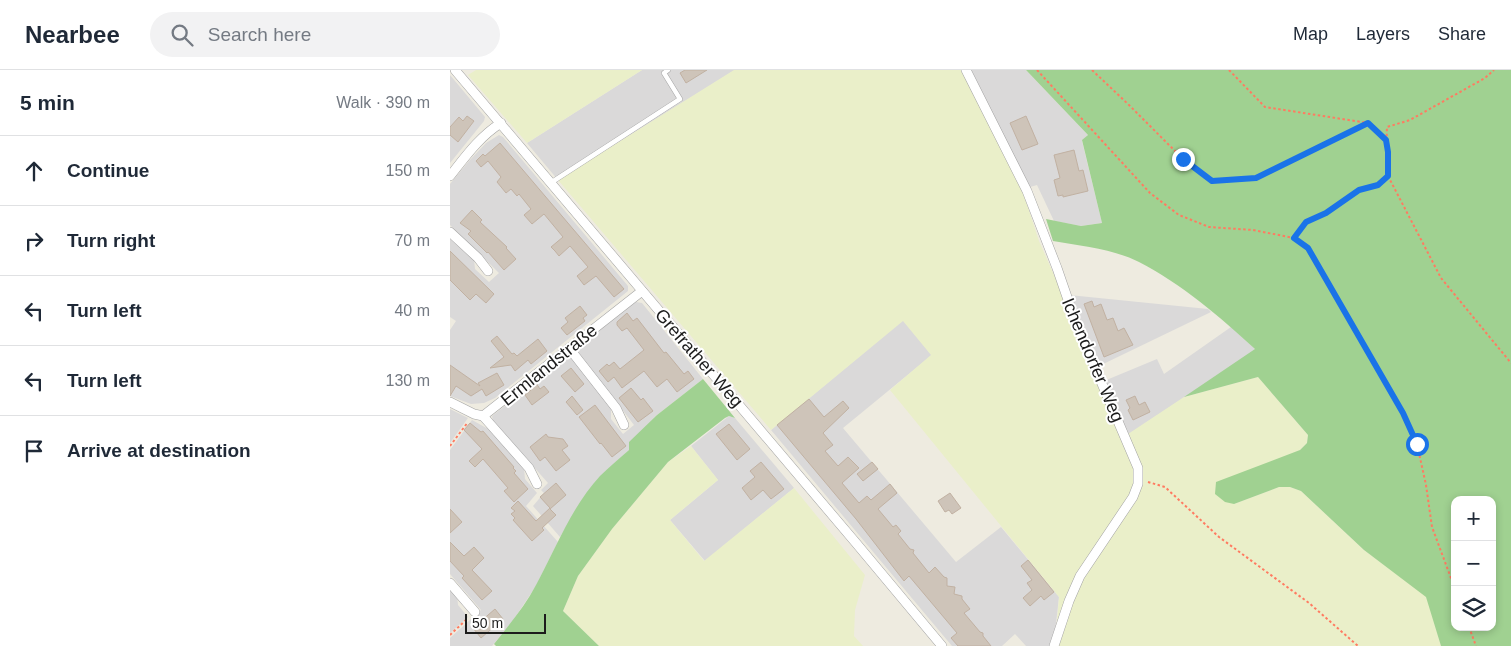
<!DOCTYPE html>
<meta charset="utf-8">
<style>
body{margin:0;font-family:Helvetica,sans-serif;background:#f2f2f3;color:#1f2937}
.controls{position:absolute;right:15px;bottom:15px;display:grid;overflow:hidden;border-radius:10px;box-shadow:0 2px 8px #0003}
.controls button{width:45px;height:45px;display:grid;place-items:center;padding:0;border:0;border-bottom:1px solid #e0e1e3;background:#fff;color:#1f2937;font:25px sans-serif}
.scale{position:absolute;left:15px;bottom:12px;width:81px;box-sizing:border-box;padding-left:5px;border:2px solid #1c1c1c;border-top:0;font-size:14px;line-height:18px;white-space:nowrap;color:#1c1c1c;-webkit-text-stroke:4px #fff;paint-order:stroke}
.stop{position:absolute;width:15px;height:15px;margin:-11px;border:4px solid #1a73e8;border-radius:50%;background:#fff}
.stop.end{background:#1a73e8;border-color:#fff;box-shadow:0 1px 5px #0008}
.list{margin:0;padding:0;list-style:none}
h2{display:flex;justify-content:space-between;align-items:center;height:65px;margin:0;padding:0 20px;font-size:21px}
h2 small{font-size:16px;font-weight:400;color:#747a83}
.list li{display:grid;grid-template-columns:32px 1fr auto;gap:15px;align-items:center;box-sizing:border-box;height:70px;padding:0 20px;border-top:1px solid #e0e1e3}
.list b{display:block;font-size:19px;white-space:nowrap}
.list em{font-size:16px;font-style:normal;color:#747a83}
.icon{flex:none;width:28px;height:28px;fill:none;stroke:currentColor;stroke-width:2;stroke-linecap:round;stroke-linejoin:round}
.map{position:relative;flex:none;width:1061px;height:576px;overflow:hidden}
header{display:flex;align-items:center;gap:30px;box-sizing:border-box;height:70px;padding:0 25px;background:#fff;border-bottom:1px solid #e0e1e3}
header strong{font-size:24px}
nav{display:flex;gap:28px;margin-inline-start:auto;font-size:18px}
.search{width:350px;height:45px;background:#f2f2f3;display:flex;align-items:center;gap:12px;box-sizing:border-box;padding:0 18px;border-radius:28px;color:#747a83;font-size:19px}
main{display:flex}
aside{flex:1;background:#fff}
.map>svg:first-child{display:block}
.residential{fill:#dad9d9}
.farmland{fill:#eaefc9}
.forest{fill:#a0d191;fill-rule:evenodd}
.building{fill:#cec4b9;stroke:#c1b1a2}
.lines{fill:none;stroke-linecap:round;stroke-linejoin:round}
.service-casing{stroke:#a3a3a3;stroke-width:5.5}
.minor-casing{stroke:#a3a3a3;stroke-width:10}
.path{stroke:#ff7b61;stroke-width:2;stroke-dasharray:2.5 2.5;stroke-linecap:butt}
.service{stroke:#fff;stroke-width:4.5}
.minor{stroke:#fff;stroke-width:9}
.route{stroke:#1a73e8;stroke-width:6}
.labels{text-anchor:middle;stroke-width:4;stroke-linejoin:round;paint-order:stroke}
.street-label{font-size:18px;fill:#1c1c1c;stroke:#fff}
</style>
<header>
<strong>Nearbee</strong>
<div class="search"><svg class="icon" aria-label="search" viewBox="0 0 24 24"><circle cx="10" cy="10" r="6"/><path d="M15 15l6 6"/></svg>Search here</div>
<nav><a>Map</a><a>Layers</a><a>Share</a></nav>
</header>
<main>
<aside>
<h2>5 min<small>Walk · 390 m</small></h2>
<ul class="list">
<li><svg class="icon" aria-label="ahead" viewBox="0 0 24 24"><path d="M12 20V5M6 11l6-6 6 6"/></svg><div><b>Continue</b></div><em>150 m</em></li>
<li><svg class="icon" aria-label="right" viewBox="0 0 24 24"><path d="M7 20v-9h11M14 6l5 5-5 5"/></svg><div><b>Turn right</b></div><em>70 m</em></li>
<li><svg class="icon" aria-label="left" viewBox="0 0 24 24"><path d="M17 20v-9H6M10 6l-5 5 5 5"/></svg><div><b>Turn left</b></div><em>40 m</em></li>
<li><svg class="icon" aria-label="left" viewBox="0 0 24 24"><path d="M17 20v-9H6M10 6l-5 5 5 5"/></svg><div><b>Turn left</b></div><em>130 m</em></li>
<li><svg class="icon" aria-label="arrive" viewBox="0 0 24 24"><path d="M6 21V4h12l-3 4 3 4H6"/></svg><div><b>Arrive at destination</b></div></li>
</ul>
</aside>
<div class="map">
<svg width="1061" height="576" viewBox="0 0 1061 576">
<rect width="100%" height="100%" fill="#eeebe0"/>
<g class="residential">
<path d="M192,0H285L108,110L77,73Z"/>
<path d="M520,0H576L638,65L632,71L652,153L631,156L604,151L587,115L580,117Z"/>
<path d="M0,5L35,47L34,51L0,93Z"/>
<path d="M49,65L53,67L178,216V221L45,328L34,333L21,334L0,326V260L6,251L0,247V166L24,189L25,199L39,212L49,203L0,155V114L19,91L36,73Z"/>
<path d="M619,225L758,239L761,242L647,297Z"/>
<path d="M186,232L192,233L253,309L207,345L180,373L179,380L150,407L132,431L110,467L83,436L94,423L91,420L98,413L43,351L42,346L116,288L119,287H122L161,338V349L173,364L184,355L128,282L127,278Z"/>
<path d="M453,250L482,285L393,358L506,492L551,457L609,527L605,562L599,576H576L565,564L552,576H502L321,360Z"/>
<path d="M781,257L806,280L679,364L654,311L707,289L714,304Z"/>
<path d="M0,339L18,348L0,373Z"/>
<path d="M279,346L285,348L344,418L255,491L220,450L268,410L241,376Z"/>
<path d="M22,350L40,360L74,398L75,409L87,423L76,436L108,472L86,516L62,552L42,576H0V568L31,540L0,504V380Z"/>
<path d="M0,516L7,524L8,535L18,547L0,563Z"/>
</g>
<g class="farmland">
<path d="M26,0H192L77,73L18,5Z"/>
<path d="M284,0H512L566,101L589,171L608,214L628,270L672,368L734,327L808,307L858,365L857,373L850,380L784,434L829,417H840L851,421L914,480L977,527L991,576H605L609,527L440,320L481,285L453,251L321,360L108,110Z"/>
<path d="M241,376L268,410L220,450L254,491L344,418L415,505L405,540L404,566L413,576H149L113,541L128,506L162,459L218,392Z"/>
</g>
<g class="forest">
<path d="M576,0H1061V576H991L976,527L914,480L851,421L840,417H829L784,434L775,432L765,424L766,412L850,380L857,373L858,365L808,307L734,327L805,279C770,247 732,214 689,192C663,179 632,176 603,171L596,149L631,156L652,153L632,70L638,65ZM1005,430H1042V557H1005Z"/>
<path d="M253,309L285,348L279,346L275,348L218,392L162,459L128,506L113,541L149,576H46L44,574C59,555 75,536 86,515C106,478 122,436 150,406C159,397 169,389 179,380V372L207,345Z"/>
</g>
<g class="building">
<path d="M235,0H257L236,13L230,3Z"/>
<path d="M17,46L24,51L8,72L0,65V57L9,47L13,51Z"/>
<path d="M576,46L588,74L572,80L560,53Z"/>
<path d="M50,73L174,219L164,227L146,206L134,215L127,206L138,197L120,176L109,186L105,181L101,177L113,167L94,144L82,154L74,145L81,139L69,124L67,126L61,119L56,123L47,112L51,107L38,91L31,97L26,91L33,84L35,86Z"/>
<path d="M624,80L629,101L633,100L638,121L613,127V125L608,126L604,110L610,108L604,85Z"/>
<path d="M22,140L32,150L30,152L57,177L56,178L66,189L54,200L38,182L37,183L18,164L21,161L10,153Z"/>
<path d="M0,181L44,224L36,233L26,224L20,230L0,210Z"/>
<path d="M642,231L644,237L651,234L657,250L663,248L668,261L674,258L683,275L654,287L634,234Z"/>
<path d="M130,236L137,245L133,248L135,251L117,265L111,258L118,252L115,248Z"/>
<path d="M177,243L183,251L187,248L214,283L216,282L234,304L238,301L244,309L227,322L217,309L207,317L194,301L172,318L164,307L158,312L149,301L157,294L159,296L164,292L170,299L194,280L177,258L172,261L167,255V252Z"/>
<path d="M47,266L62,284L64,283L67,286L88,269L97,281L81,294L78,290L65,301L61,295L40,298L54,287L41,271Z"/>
<path d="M0,295L30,316L28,313L47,303L54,315L36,326L32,319L21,326L6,316L0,326Z"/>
<path d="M121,298L134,314L125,322L111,306Z"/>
<path d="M86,313L90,319L94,316L99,322L82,335L75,325L81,320L79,319Z"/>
<path d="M181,318L191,330L193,328L203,341L188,352L169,328Z"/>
<path d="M122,326L133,340L127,345L116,332Z"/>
<path d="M685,326L689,335L695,332L700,342L683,350L678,340L680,338L676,330Z"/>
<path d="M359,329L374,347L393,331L399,338L373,363L383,375L375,381L388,396L398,387L409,398L392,413L409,433L417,426L421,430L440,414L447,423L428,439L443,457L446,455L451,461L448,464L460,479L464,480L463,483L479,503L485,497L494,507L497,508V516L505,517L504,524L512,526V529L520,539L514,543L530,562L533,563V566L541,576H508L501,568L507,563L459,506L454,511L406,449L327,355Z"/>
<path d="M145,335L176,376L162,387L151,373L150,374L129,347Z"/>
<path d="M20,353L31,362L33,361L64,397L63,398L66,401L64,403L78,419L64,432L54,421L58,418L33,389L25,397L19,391L32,379L14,360Z"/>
<path d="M279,354L300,379L287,390L266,364Z"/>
<path d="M96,364L98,367L113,369L118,376L112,380L120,390L106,401L95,387L90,391L80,377Z"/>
<path d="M311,392L334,419L321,429L313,420L301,430L292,418L305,407L300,401Z"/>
<path d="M422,392L428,399L413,411L407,404Z"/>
<path d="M106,413L116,425L100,439L106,445L92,458L94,460L82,471L63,450L65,448L61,444L65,441L61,438L68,431L86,451L100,438L90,427Z"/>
<path d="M500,423L511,438L502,444L499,440L495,442L488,431Z"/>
<path d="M0,439L12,452L0,463Z"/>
<path d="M0,472L14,486L24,477L34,488L22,500L42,521L32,530L12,508L14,506L0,491Z"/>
<path d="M578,490L604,522L594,530L591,526L580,536L573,528L582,520L577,513L582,510L571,496Z"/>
<path d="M45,539L53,549L31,568L23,558Z"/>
</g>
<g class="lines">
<defs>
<path id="service" d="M102,112L230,29L214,3L218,0"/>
<g id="minor">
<path d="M5,0L406,473L492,576"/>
<path d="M516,0L577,121L607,198L626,253L688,398V414L683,427L630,506L619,531L604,576"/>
<path d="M0,106C15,87 30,66 51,53"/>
<path d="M0,162L28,188L38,201"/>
<path d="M119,278L166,338L174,355"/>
<path d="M0,332L24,344L33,346L192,221"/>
<path d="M33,346L79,398L87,414"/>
<path d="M0,513L25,542"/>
</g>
</defs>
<use href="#service" class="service-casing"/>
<use href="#minor" class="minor-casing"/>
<g class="path">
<path d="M587,0L700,123L729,145L759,157L803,160L844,168L858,178L953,343L967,374L976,415L982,457L1005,519"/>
<path d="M642,0L679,35L733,89L762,111L806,108L918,53"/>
<path d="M779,0L815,37L918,53L936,70"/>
<path d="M938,106L991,208L1061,293"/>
<path d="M844,168L856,152L876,143L909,120L928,115L938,106C938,89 936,73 937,57L960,50L1035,8L1044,0"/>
<path d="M0,376L18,352"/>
<path d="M698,412L715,417L769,467L859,533L908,576"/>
<path d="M1019,557L1026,576"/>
<path d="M0,565L18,548"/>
</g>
<use href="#service" class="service"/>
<use href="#minor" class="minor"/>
</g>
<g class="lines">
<path class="route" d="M733,89L762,111L806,108L918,53L936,70L938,82V106L928,115L909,120L876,143L856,152L844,168L858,178L953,343L967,374"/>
</g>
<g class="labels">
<g class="street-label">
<text transform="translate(249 288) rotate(49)" y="6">Grefrather Weg</text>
<text transform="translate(643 290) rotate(67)" y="6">Ichendorfer Weg</text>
<text transform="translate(99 295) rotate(-39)" y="6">Ermlandstraße</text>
</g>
</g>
</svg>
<div class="controls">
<button>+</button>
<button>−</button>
<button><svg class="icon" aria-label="layers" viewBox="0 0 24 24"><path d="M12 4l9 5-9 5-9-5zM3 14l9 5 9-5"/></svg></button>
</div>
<div class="scale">50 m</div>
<div class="stop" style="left:967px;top:374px"></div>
<div class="stop end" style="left:733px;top:89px"></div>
</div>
</main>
